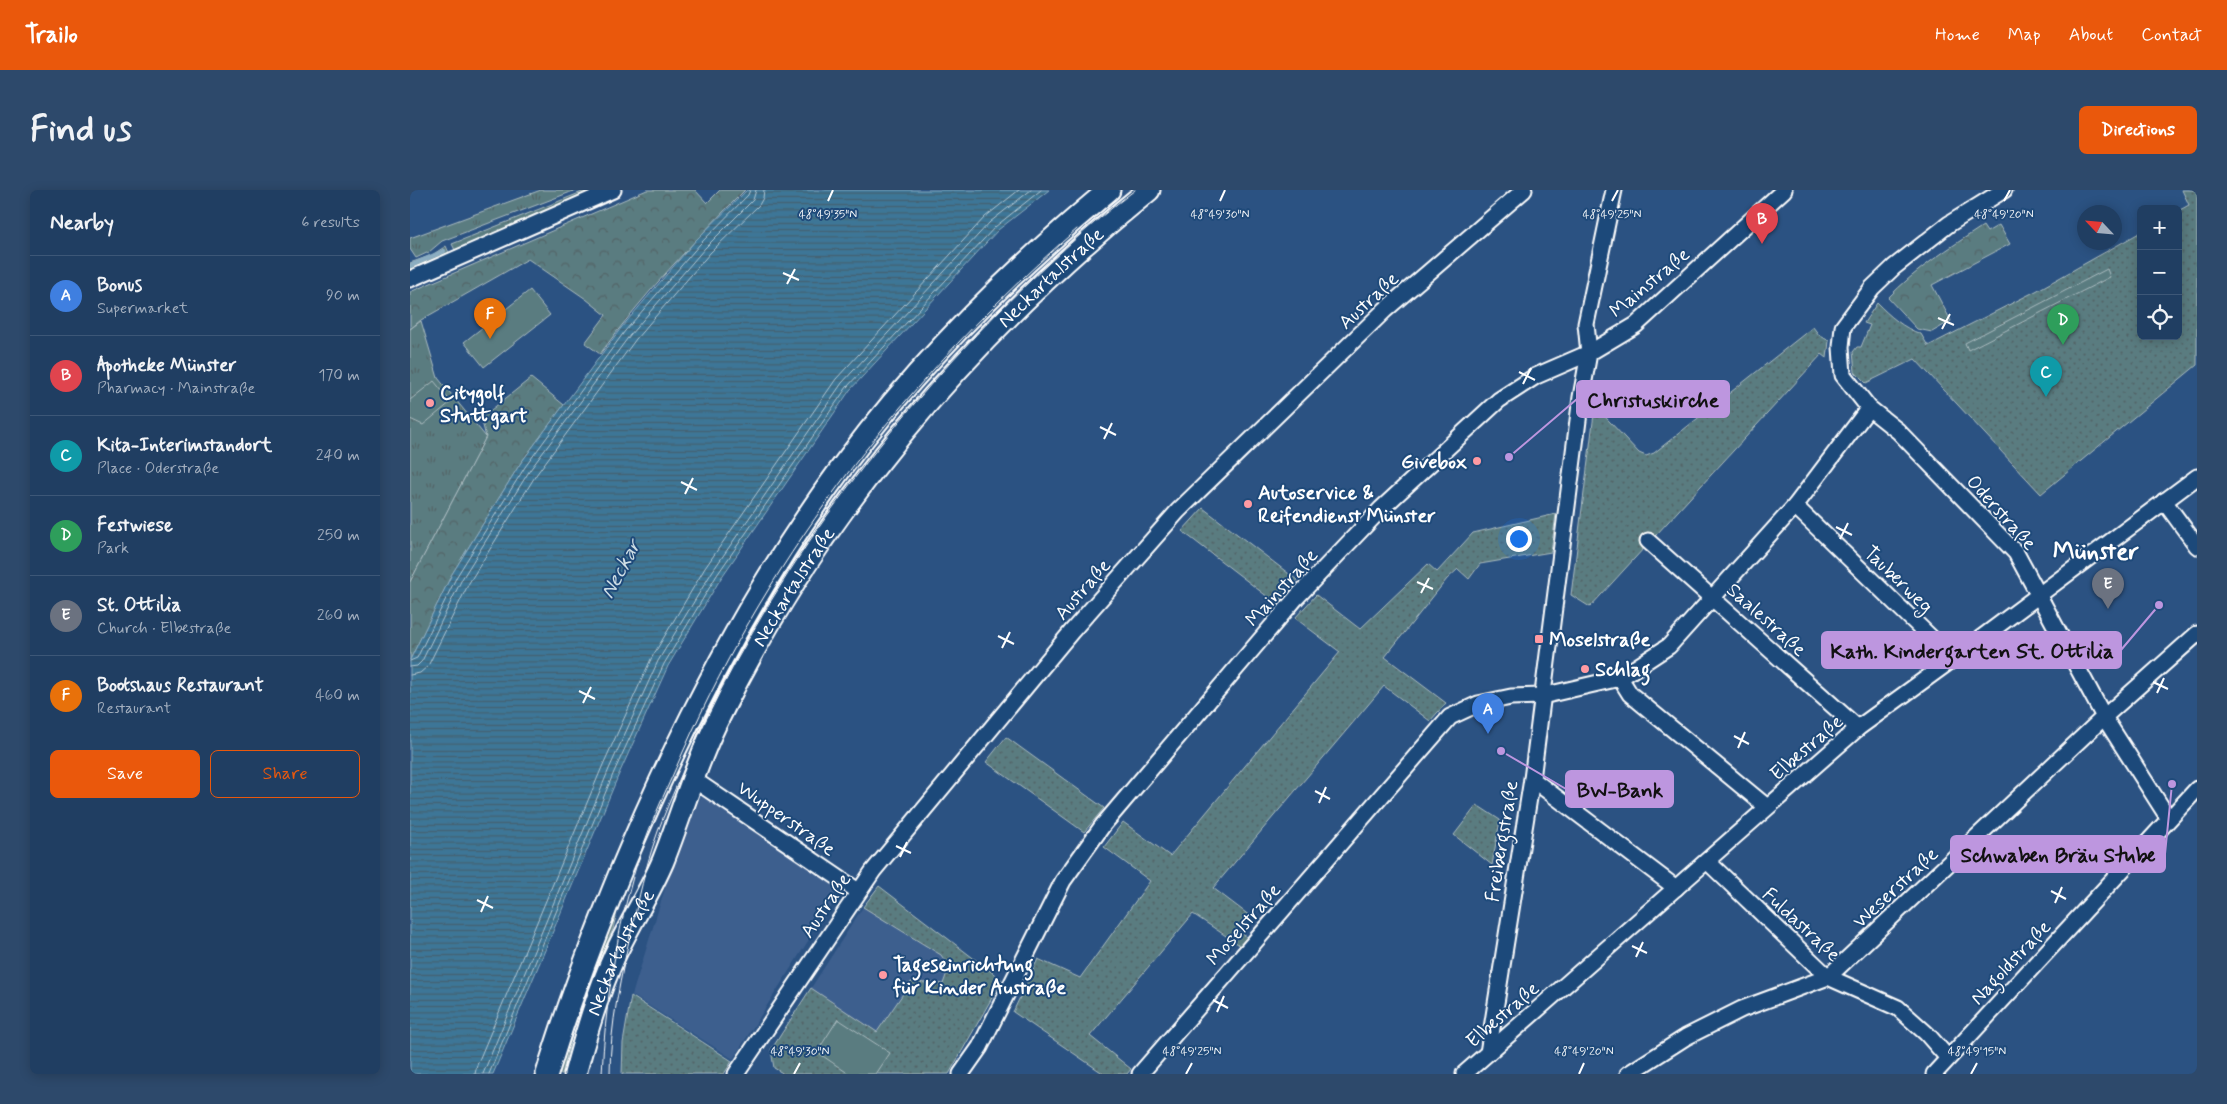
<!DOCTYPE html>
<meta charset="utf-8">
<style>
body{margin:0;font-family:Mynerve,sans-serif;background:#2d496b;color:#f1f3f6}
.controls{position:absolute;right:15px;top:15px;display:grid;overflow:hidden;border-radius:8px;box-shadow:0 2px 12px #0003}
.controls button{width:45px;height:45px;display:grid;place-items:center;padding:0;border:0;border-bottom:1px solid #3d5777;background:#203e62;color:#f1f3f6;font:25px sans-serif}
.compass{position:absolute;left:1667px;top:15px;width:45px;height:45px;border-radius:50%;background:#203e62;box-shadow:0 2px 12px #0003;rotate:296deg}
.you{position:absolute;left:1108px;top:348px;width:18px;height:18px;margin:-12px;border:4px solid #fff;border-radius:50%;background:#1a73e8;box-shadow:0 0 0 8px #1a73e833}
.badge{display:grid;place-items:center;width:32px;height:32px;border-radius:50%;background:#ea580c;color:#fff;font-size:16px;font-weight:700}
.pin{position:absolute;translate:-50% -41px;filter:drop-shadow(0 1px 2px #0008)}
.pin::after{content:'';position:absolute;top:26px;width:18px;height:15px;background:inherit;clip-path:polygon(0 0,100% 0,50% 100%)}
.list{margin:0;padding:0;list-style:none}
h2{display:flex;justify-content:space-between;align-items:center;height:65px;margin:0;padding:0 20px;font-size:21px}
h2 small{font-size:16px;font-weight:400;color:#a2aebe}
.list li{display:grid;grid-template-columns:32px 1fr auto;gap:15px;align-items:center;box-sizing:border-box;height:80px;padding:0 20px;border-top:1px solid #3d5777}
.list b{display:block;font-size:19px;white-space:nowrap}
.list p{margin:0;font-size:16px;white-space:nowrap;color:#a2aebe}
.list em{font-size:16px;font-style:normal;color:#a2aebe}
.actions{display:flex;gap:10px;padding:15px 20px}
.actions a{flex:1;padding:11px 0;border:1px solid #ea580c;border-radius:8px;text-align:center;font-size:18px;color:#ea580c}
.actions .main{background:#ea580c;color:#fff}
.icon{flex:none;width:28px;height:28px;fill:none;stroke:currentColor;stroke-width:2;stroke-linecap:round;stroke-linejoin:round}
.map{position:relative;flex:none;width:1787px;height:884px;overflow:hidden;border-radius:8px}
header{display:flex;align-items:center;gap:30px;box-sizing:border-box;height:70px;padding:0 25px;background:#ea580c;color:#fff}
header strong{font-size:24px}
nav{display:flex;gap:28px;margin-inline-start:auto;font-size:18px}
.intro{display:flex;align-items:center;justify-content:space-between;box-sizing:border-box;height:120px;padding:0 30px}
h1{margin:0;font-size:35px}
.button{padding:12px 22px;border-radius:8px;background:#ea580c;color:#fff;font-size:18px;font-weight:700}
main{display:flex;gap:30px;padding:0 30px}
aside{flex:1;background:#203e62;border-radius:8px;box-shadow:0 2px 12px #0003}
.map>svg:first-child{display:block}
.built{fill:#3d5f8e}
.grass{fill:url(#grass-tufts);stroke:#acbdc0}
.forest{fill:url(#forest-crowns);stroke:#acbdc0}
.park{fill:url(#park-dots);stroke:#acbdc0}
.pitch{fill:#5a7b80;stroke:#acbdc0}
.water{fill:url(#water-rules);stroke:#8badc1}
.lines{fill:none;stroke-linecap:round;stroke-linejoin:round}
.shore{stroke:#b1c8d5;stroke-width:1}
.stream{stroke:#8badc1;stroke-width:4.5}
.street-casing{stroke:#fff;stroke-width:19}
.secondary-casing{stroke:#fff;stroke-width:25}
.street{stroke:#1f4a7a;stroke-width:15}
.secondary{stroke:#1f4a7a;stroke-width:21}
.tram{stroke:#fff;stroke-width:1}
.ticks{fill:none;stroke:#fff;stroke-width:2}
.poi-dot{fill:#ff9aa2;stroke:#1f4a7a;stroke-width:2}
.labels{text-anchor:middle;stroke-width:4;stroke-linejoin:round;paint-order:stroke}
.street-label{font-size:20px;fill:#fff;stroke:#1f4a7a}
.poi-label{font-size:20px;font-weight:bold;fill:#fff;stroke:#1f4a7a;text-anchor:start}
.water-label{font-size:21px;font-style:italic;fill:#cedde5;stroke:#1f4a7a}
.district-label{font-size:25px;font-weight:bold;fill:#fff;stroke:#1f4a7a}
.ticks-label{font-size:12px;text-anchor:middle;fill:#fff;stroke:#1f4a7a;stroke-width:4;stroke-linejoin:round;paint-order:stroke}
.leader{fill:none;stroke:#bd96df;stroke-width:2}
.callout-dot{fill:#bd96df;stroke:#1f4a7a;stroke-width:2}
.callout{fill:#bd96df;stroke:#bd96df;stroke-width:2}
.callout-label{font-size:21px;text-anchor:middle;font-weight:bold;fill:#111}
</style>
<header>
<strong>Trailo</strong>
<nav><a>Home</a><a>Map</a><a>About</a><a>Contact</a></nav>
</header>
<div class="intro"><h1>Find us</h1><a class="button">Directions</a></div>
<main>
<aside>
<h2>Nearby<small>6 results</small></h2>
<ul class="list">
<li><span class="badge" style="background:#3f7fe0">A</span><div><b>Bonus</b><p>Supermarket</p></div><em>90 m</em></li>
<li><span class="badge" style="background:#e0444e">B</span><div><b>Apotheke Münster</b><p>Pharmacy · Mainstraße</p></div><em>170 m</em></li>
<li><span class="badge" style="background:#0f9aa8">C</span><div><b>Kita-Interimstandort</b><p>Place · Oderstraße</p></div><em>240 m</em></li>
<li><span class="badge" style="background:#2e9e5b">D</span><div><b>Festwiese</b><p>Park</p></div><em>250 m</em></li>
<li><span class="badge" style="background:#6b7280">E</span><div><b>St. Ottilia</b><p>Church · Elbestraße</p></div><em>260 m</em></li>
<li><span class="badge" style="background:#e8710a">F</span><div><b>Bootshaus Restaurant</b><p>Restaurant</p></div><em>460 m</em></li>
</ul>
<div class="actions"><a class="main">Save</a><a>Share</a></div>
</aside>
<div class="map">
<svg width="1787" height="884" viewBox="0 0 1787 884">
<defs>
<pattern id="grass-tufts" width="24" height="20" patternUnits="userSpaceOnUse" patternTransform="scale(1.25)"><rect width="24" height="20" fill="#5a7b80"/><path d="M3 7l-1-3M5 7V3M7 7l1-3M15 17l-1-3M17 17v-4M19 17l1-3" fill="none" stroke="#536466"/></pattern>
<pattern id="forest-crowns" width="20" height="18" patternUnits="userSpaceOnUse" patternTransform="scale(1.25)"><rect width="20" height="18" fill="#5a7b80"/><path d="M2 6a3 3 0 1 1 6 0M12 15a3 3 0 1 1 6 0" fill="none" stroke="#536466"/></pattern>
<pattern id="park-dots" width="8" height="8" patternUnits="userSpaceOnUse" patternTransform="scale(1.25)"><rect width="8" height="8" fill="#5a7b80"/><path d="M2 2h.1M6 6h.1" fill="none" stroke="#536466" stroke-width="1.8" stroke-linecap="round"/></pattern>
<pattern id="water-rules" width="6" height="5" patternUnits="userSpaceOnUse" patternTransform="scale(1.25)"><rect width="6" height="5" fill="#3d7697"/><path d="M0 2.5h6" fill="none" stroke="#455f6e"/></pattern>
</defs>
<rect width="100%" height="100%" fill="#2b5282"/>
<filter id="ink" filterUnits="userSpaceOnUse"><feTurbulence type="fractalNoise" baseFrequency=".02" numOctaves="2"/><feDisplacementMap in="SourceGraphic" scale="10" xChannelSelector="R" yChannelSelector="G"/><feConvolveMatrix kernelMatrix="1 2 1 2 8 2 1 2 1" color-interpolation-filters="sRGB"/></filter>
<g filter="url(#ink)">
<g class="built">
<path d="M291,606L430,695L431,702L410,733H403L400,738L396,744L400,748L323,869L222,805L256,695Z"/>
<path d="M453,717L531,765L539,777L533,794L500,793L467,842L401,798Z"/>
</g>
<g class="grass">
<path d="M131,0H166L32,51L19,62L6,68L0,59V48Z"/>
<path d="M177,0H183L45,60L42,54Z"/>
<path d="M36,56L39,63L0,80V73L22,65Z"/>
<path d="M11,131L28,188L76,247L0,392V139Z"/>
<path d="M207,700L212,701L203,739L169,818L152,884H146L164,818Z"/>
</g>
<g class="forest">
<path d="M237,0H285L297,13L310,0H335C283,52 233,105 190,164L175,153L196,125L176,109L118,69L11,130L0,139V102Z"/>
<path d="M1589,35L1600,54L1522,95L1541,131L1522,142L1507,139L1478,108C1506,79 1539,58 1573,36L1577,42Z"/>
<path d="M121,188L154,215L110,274L42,384L0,470V392L76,247L71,228Z"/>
</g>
<g class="park">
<path d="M1772,0H1787V175L1631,304L1505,169L1456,193L1445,182L1443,162L1447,157H1451L1460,135L1454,133L1467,113C1480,126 1493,138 1511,144L1518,156L1626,101L1731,42V146H1768V21L1779,15Z"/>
<path d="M1403,137L1409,145L1419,151L1417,168L1412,164L1180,417L1161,405L1185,216L1229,263L1236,266L1244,263Z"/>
<path d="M793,318L887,390L867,414L772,341Z"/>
<path d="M1146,324L1141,362L1070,374L1059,389L1048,379L1037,389L975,467L1036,513L1020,531L974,496L803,698L840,726L829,741L838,748L831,756L783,724L680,846L721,879L717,884H694L603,822L628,769L670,788L740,691L694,657L713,632L760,666L930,462L885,428L906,405L950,439L1018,374L1027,382L1063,343Z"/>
<path d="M596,547L694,618L674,642L576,572Z"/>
<path d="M1067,615L1090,630L1082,675L1044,645Z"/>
<path d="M469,696L592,790L539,884H374L364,878L361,860L401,798L467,842L501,792L533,794L539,777L531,765L453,717Z"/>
<path d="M221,806L322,871L314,884H212L213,853Z"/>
</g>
<g class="pitch">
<path d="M1697,79L1700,87L1558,160L1555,153Z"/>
<path d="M120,100L140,125L74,177L54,152Z"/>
<path d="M24,191L41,212L13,235L0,229V210Z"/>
<path d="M428,829L480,863L466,884H439L407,862Z"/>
</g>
<path class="water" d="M337,0H639L588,40L440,200L311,388L258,476L209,584L83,884H0V470L42,384L110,274L211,138L286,50Z"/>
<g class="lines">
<g class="shore">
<path d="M0,471L7,468L47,386L115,277L215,141L290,54L338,5L340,0"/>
<path d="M0,477L7,476L12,471L52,389L120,280L220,145L295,58L343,10L346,0"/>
<path d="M0,485L10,483L18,476L59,393L126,285L226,149L300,63L349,15L353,8L354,0"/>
<path d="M65,884L67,875L192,577L241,469L295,378L426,189L575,27L609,0"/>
<path d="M73,884L199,579L248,471L302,382L432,193L580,32L621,0"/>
<path d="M79,884L204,582L254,474L307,385L437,197L585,37L631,0"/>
</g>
<path class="stream" d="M0,76L34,61"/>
<defs>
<g id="street">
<path d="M1594,0L1539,34L1484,77L1462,98L1433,137L1431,157L1433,185L1459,218L1488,241L1606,363L1694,527L1759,629"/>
<path d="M0,89L203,0"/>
<path d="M1754,311L1787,356"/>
<path d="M1385,316L1543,469"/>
<path d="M1238,351L1448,538"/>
<path d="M1210,488L1220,504L1357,617"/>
<path d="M283,589L448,701"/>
<path d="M1122,589L1266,698"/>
<path d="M1297,671L1418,787L1488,818L1517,844L1538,868"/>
<path d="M1078,863L1122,589L1171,207L1179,163L1176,134L1204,0"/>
<path d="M326,884L463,681L662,441L768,321L975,120L1114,0"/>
<path d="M551,884L570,857L653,691L693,635L886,408L971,319L1089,210L1126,186L1179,163L1226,135L1374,0"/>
<path d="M730,884L1040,527L1068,514L1101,507L1132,506L1210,488L1259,456L1385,316L1459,218"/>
<path d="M1054,884L1448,538L1543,469L1787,287"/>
<path d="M1218,884L1276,847L1332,819L1418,787L1694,527L1787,444"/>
<path d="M1524,884L1787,599"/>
</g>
<g id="secondary">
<path d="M137,884C158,814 184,746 212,678C267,547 332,419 414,302C493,189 593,88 699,0"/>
<path id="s1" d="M165,884C176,844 187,805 204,767C219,734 239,704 253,671C271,626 284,579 305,535C405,326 559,145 739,0"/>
</g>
</defs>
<use href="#street" class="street-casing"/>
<use href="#secondary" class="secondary-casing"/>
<use href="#street" class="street"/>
<use href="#secondary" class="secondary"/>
<g class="tram">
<path d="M192,884C195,817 205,751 223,687C235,644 255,603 273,562C363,359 500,184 667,39"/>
<path d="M200,884C200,834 211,786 222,737C229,708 235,679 245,650C255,620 269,591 281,562C355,397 464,248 590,120C633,78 677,36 725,0"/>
</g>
</g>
</g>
<path class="ticks" d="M418,11L423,0M810,11L815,0M1202,11L1208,0M1594,11L1600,0M373,83L389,90M377,94L385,79M1528,128L1544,135M1532,139L1540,124M1109,182L1125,190M1113,194L1121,178M690,237L706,245M694,249L702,233M271,292L287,300M275,304L283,288M1426,337L1442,345M1430,349L1438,333M1007,392L1023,399M1011,403L1019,388M588,446L604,454M592,458L600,442M1743,492L1758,499M169,501L185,509M1747,503L1754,488M173,513L181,497M1324,546L1339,554M1328,558L1335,542M905,601L920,609M909,613L916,597M486,656L501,663M490,667L497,652M1641,701L1656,709M67,710L83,718M1645,713L1652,697M71,722L78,706M1222,756L1237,763M1226,767L1233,752M803,810L818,818M807,822L814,806M384,884L390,873M776,884L782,873M1169,884L1174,873M1561,884L1567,873"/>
<g class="poi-dot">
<circle cx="20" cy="213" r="5"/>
<circle cx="1067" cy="271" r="5"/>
<circle cx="838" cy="314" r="5"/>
<rect x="1124" y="444" width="10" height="10" rx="2.5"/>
<circle cx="1175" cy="479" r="5"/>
<circle cx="473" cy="785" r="5"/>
</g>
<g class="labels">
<g class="street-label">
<text dy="7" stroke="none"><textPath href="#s1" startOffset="940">Neckartalstraße</textPath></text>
<text transform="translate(1239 92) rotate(-40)" y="7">Mainstraße</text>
<text transform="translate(958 110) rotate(-43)" y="7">Austraße</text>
<text transform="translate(1592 322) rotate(48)" y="7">Oderstraße</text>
<text transform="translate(1489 389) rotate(44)" y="7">Tauberweg</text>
<text dy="7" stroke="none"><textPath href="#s1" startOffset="536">Neckartalstraße</textPath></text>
<text transform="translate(871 397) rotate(-48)" y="7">Mainstraße</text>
<text transform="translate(672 399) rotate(-49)" y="7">Austraße</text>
<text transform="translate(1357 429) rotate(42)" y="7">Saalestraße</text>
<text transform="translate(1396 557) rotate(-41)" y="7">Elbestraße</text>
<text transform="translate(377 628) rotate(35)" y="7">Wupperstraße</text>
<text transform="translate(1091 651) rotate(-81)" y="7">Freibergstraße</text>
<text transform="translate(1485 697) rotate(-43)" y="7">Weserstraße</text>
<text transform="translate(415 715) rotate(-56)" y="7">Austraße</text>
<text transform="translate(833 734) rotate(-49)" y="7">Moselstraße</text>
<text transform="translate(1392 734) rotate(43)" y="7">Fuldastraße</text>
<text dy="7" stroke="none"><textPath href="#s1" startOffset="130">Neckartalstraße</textPath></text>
<text transform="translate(1600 772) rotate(-47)" y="7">Nagoldstraße</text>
<text transform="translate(1092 824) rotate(-41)" y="7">Elbestraße</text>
</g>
<g class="poi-label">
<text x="30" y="209">Citygolf<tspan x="30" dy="23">Stuttgart</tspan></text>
<text x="1057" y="278" text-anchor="end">Givebox</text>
<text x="848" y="309">Autoservice &amp;<tspan x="848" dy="23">Reifendienst Münster</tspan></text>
<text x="1139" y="456">Moselstraße</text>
<text x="1185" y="486">Schlag</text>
<text x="483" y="781">Tageseinrichtung<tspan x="483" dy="23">für Kinder Austraße</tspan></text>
</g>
<g class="water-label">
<text transform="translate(210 379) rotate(-62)" y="7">Neckar</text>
</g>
<g class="district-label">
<text x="1686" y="369">Münster</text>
</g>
</g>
<g class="ticks-label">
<text x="418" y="28">48°49'35"N</text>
<text x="810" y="28">48°49'30"N</text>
<text x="1202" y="28">48°49'25"N</text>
<text x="1594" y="28">48°49'20"N</text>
<text x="390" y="865">48°49'30"N</text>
<text x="782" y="865">48°49'25"N</text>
<text x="1174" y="865">48°49'20"N</text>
<text x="1567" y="865">48°49'15"N</text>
</g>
<path class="leader" d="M1099 267L1167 209M1749 415L1711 460M1091 561L1156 599M1762 594L1755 664"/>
<g class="callout-dot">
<circle cx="1099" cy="267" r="5"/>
<circle cx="1749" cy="415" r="5"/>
<circle cx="1091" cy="561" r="5"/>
<circle cx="1762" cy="594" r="5"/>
</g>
<g class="callout">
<rect x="1167" y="191" width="152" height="36" rx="5"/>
<rect x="1412" y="442" width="299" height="36" rx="5"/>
<rect x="1156" y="581" width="107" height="36" rx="5"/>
<rect x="1541" y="646" width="214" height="36" rx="5"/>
</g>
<g class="callout-label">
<text x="1243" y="217">Christuskirche</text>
<text x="1562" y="468">Kath. Kindergarten St. Ottilia</text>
<text x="1210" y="607">BW-Bank</text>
<text x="1648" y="672">Schwaben Bräu Stube</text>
</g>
</svg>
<div class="controls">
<button>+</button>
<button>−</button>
<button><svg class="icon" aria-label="locate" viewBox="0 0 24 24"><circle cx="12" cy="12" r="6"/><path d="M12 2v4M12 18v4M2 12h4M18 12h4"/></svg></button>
</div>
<svg class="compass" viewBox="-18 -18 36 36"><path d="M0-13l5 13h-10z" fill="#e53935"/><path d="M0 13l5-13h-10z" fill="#a2aebe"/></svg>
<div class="you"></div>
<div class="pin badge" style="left:1078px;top:544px;background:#3f7fe0">A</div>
<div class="pin badge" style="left:1352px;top:54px;background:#e0444e">B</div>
<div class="pin badge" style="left:1636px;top:207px;background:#0f9aa8">C</div>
<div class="pin badge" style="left:1653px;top:155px;background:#2e9e5b">D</div>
<div class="pin badge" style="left:1698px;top:419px;background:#6b7280">E</div>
<div class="pin badge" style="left:80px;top:149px;background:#e8710a">F</div>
</div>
</main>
